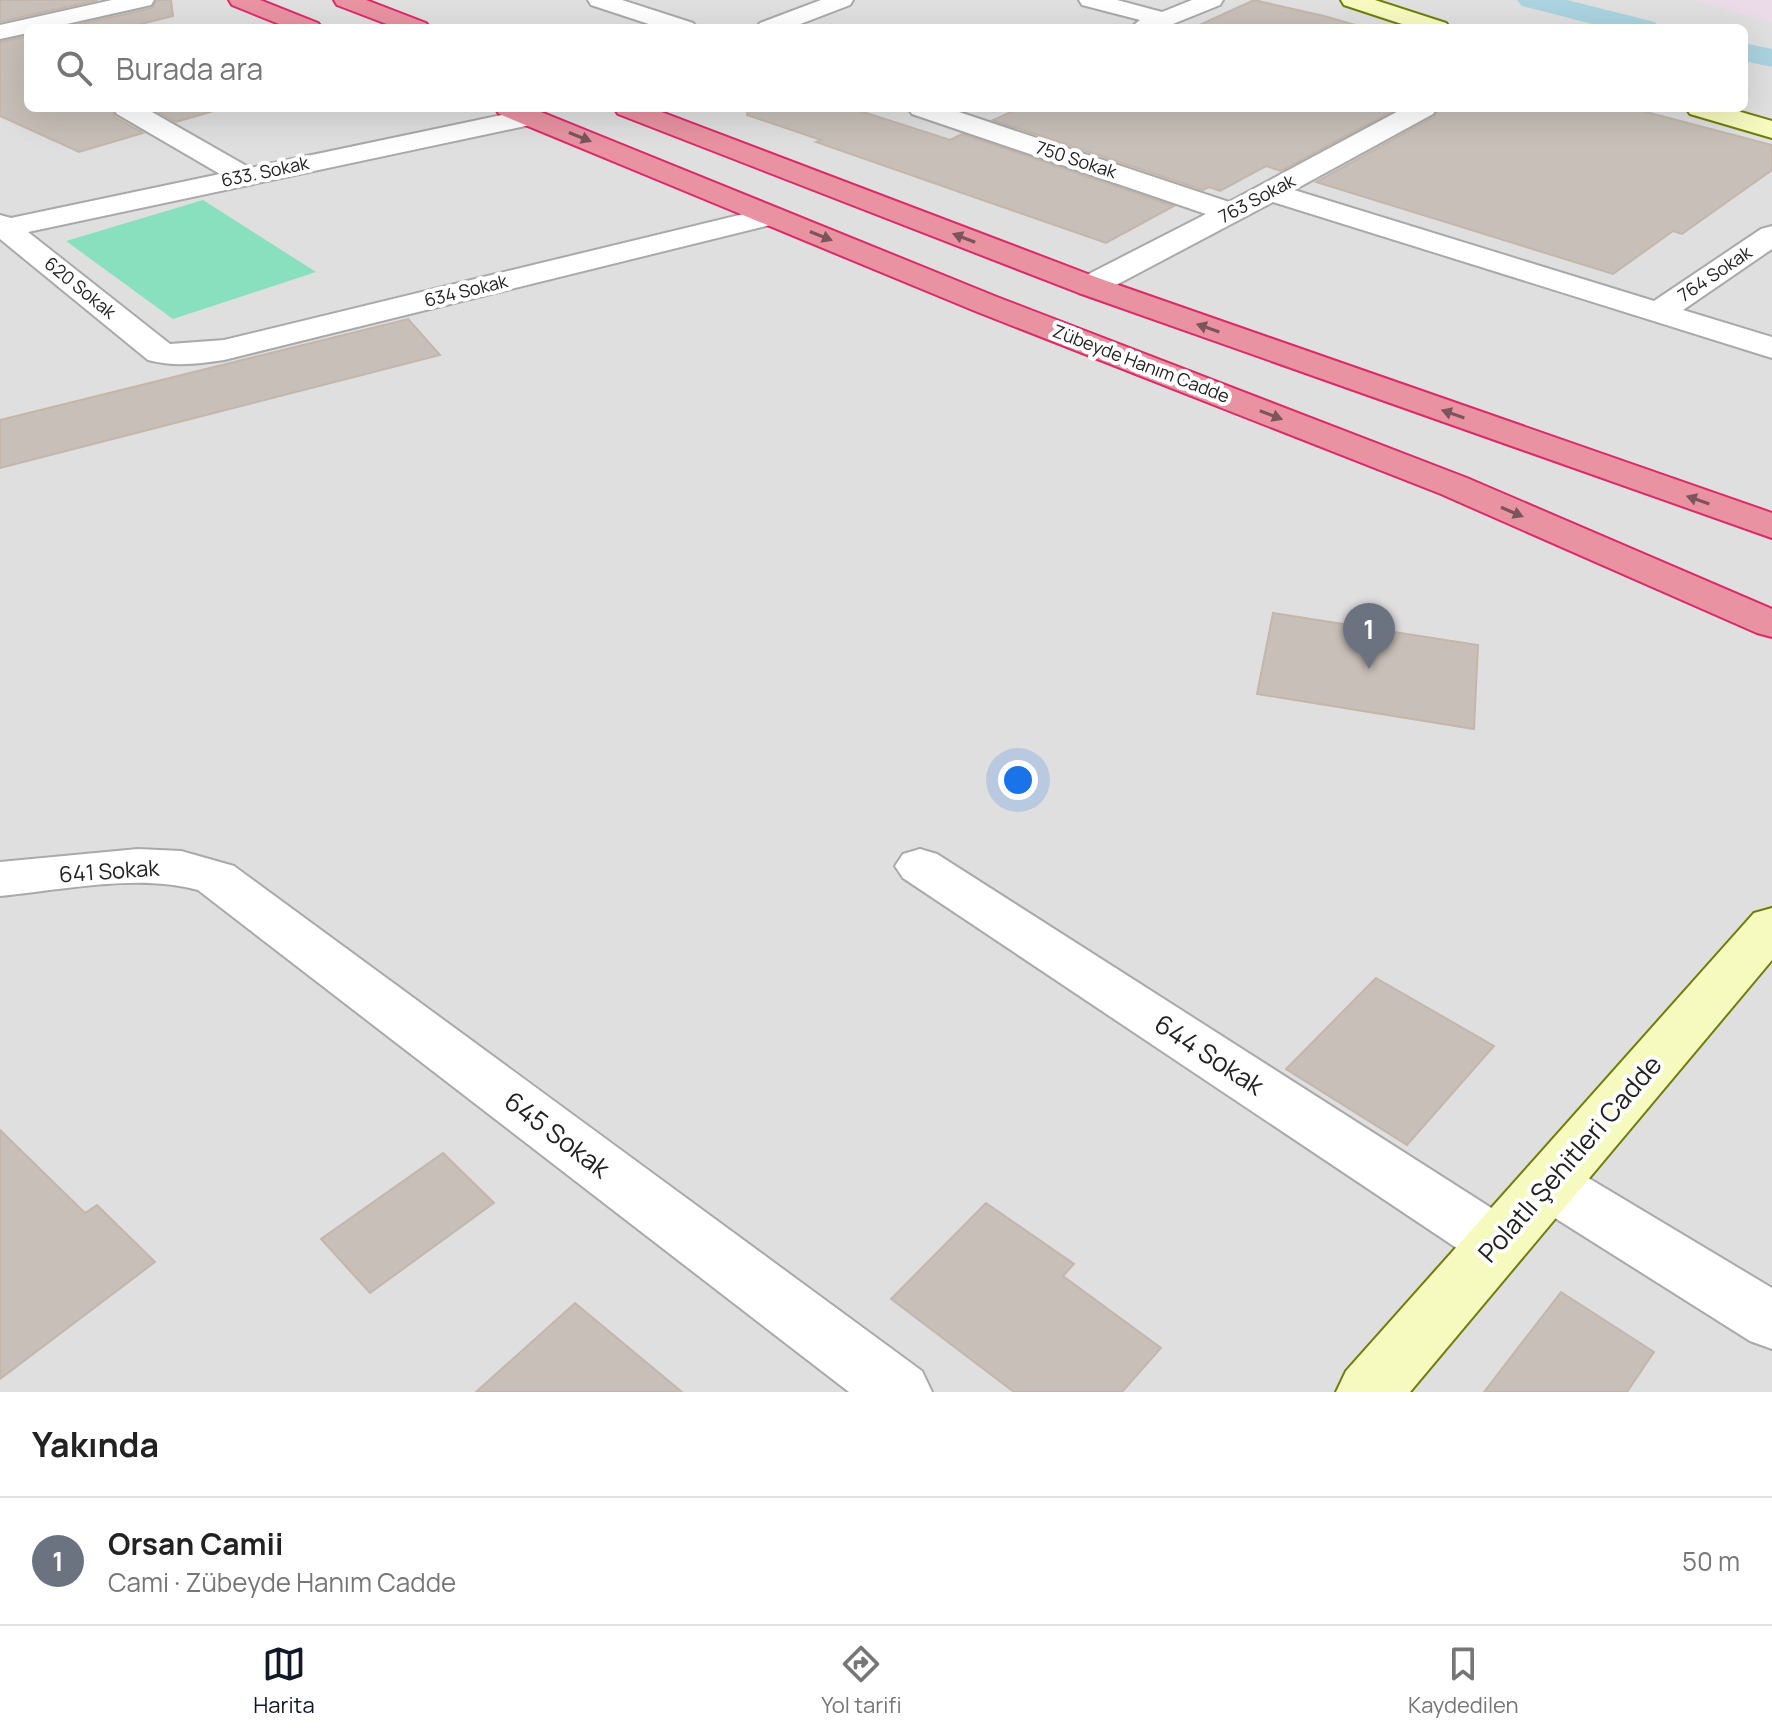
<!DOCTYPE html>
<html lang="tr">
<meta charset="utf-8">
<style>
body{margin:0;font-family:Manrope,sans-serif;background:#f2f2f2;color:#222}
.you{position:absolute;left:1018px;top:780px;width:28px;height:28px;margin:-20px;border:6px solid #fff;border-radius:50%;background:#1a73e8;box-shadow:0 0 0 12px #1a73e833}
.badge{display:grid;place-items:center;width:52px;height:52px;border-radius:50%;background:#111827;color:#fff;font-size:26px;font-weight:700}
.pin{position:absolute;translate:-50% -66px;filter:drop-shadow(0 2px 4px #0008)}
.pin::after{content:'';position:absolute;top:42px;width:28px;height:24px;background:inherit;clip-path:polygon(0 0,100% 0,50% 100%)}
.list{margin:0;padding:0;list-style:none}
h2{display:flex;justify-content:space-between;align-items:center;height:104px;margin:0;padding:0 32px;font-size:34px}
h2 small{font-size:26px;font-weight:400;color:#767676}
.list li{display:grid;grid-template-columns:52px 1fr auto;gap:24px;align-items:center;box-sizing:border-box;height:128px;padding:0 32px;border-top:2px solid #e0e0e0}
.list b{display:block;font-size:30px;white-space:nowrap}
.list p{margin:0;font-size:26px;white-space:nowrap;color:#767676}
.list em{font-size:26px;font-style:normal;color:#767676}
.icon{flex:none;width:44px;height:44px;fill:none;stroke:currentColor;stroke-width:2;stroke-linecap:round;stroke-linejoin:round}
.map{position:relative;flex:none;width:1772px;height:1392px;overflow:hidden}
.search{position:absolute;background:#fff;box-shadow:0 8px 32px #0002;left:24px;right:24px;top:24px;height:88px;display:flex;align-items:center;gap:20px;box-sizing:border-box;padding:0 28px;border-radius:12px;color:#767676;font-size:30px}
.sheet{height:232px;background:#fff}
nav{display:flex;justify-content:space-around;align-items:center;box-sizing:border-box;height:112px;border-top:2px solid #e0e0e0;background:#fff;font-size:22px;color:#767676}
nav a{display:grid;justify-items:center;gap:4px}
nav .on{color:#111827}
.map>svg:first-child{display:block}
.residential{fill:#e0dfdf;fill-rule:evenodd}
.industrial{fill:#ebdbe8}
.pitch{fill:#88e0be}
.lines{fill:none;stroke-linecap:round;stroke-linejoin:round}
.canal{fill:#aad3df;fill-rule:evenodd}
.building{fill:#c7bfb8;stroke:#c4b6ab;stroke-width:2}
.street-casing{stroke:#a9a9a9;stroke-width:4}
.secondary-casing{stroke:#707d05;stroke-width:4}
.highway-casing{stroke:#dc2a67;stroke-width:4}
.street{fill:#fff;fill-rule:evenodd}
.secondary{fill:#f7fabf;fill-rule:evenodd}
.highway{fill:#e892a2;fill-rule:evenodd}
.oneway{fill:#7b545c}
.labels{text-anchor:middle;stroke-width:8;stroke-linejoin:round;paint-order:stroke}
.far-street-label{font-size:18px;fill:#222;stroke:#fff}
.street-label{font-size:22px;fill:#222;stroke:#fff}
.near-street-label{font-size:26px;fill:#222;stroke:#fff}
</style>
<div class="map">
<svg width="1772" height="1392" viewBox="0 0 1772 1392">
<rect width="100%" height="100%" fill="#f2efe9"/>
<path class="residential" d="M0,0H1772V1392H0ZM28,28H1744V108H28Z"/>
<path class="industrial" d="M1694,0H1772V23Z"/>
<path class="pitch" d="M203,200L316,272L173,319L66,241Z"/>
<g class="lines">
<g class="canal">
<path d="M1517,0H1567L1655,22L1659,28H1608L1522,6Z"/>
<path d="M1744,43L1772,49V67L1744,61Z"/>
</g>
</g>
<g class="building">
<path d="M0,0H98L0,22Z"/>
<path d="M157,0H171L173,16L125,28H63L152,8Z"/>
<path d="M1254,0L1324,16L1366,28H1193Z"/>
<path d="M28,36V108H110L115,117L143,133L79,152L0,116V42Z"/>
<path d="M151,108H224L176,122Z"/>
<path d="M748,108H851L950,140L962,134L1174,206L1106,243L816,142L821,140L747,115Z"/>
<path d="M1020,108H1398L1281,171L1266,166L1220,191L1209,187L1203,190L993,120Z"/>
<path d="M1440,108H1631L1772,145V170L1682,234L1673,231L1613,274L1316,182L1434,117Z"/>
<path d="M408,319L440,355L0,468V420Z"/>
<path d="M1273,613L1478,645L1474,729L1257,694Z"/>
<path d="M1376,978L1494,1046L1407,1145L1286,1069Z"/>
<path d="M0,1130L85,1213L97,1205L155,1262L0,1379Z"/>
<path d="M443,1153L494,1203L370,1293L321,1239Z"/>
<path d="M986,1203L1074,1264L1063,1276L1161,1348L1122,1392H1014L891,1299Z"/>
<path d="M1561,1292L1654,1352L1627,1392H1484Z"/>
<path d="M575,1303L682,1392H476Z"/>
</g>
<g class="lines">
<defs>
<g id="street">
<path d="M112,0H154L151,5L49,28H28V33L0,39V25Z"/>
<path d="M588,0H622L693,23L697,28H661L591,5Z"/>
<path d="M821,0H853L850,5L790,28H756L760,23Z"/>
<path d="M1079,0H1117L1162,12L1192,0H1223L1220,5L1163,28H1130L1140,20L1082,5Z"/>
<path d="M113,108H145L250,168L530,109L539,111L543,117L539,123L530,125L28,232L170,344L224,340L772,207L782,210L787,216L782,222L224,360C197,364 175,367 148,360L0,239V215L11,218L220,174L117,114Z"/>
<path d="M908,108H947L1229,202L1404,108H1437L1433,114L1294,190L1654,301L1761,229L1772,226V249L1683,310L1772,337V358L1273,202L1101,293L1090,295L1079,293L1074,286L1079,279L1206,214L912,114Z"/>
<path d="M138,849L181,851L234,866L922,1371L932,1392H849L198,890C139,873 61,890 0,896V862Z"/>
<path d="M920,849L937,854L1518,1225L1527,1243L1518,1261L1497,1269L1476,1261L903,878L895,866L903,854Z"/>
<path d="M1549,1160L1570,1167L1772,1288V1349L1750,1341L1528,1201L1520,1184L1528,1167Z"/>
</g>
<g id="secondary">
<path d="M1341,0H1375L1446,23L1450,28H1414L1344,5Z"/>
<path d="M1686,108H1727L1772,121V138L1690,114Z"/>
<path d="M1772,908V960L1410,1392H1336L1346,1371L1754,913Z"/>
</g>
<g id="highway">
<path d="M229,0H260L318,23L322,28H289L232,5Z"/>
<path d="M334,0H366L426,23L430,28H397L337,5Z"/>
<path d="M495,108H531L997,297L1467,478L1772,609V637L1757,633L1441,494L975,311L499,114Z"/>
<path d="M614,108H651L1101,279L1772,513V538L1079,293L618,114Z"/>
</g>
</defs>
<use href="#street" class="street-casing"/>
<use href="#secondary" class="secondary-casing"/>
<use href="#highway" class="highway-casing"/>
<use href="#street" class="street"/>
<use href="#secondary" class="secondary"/>
<use href="#highway" class="highway"/>
</g>
<defs><path id="oneway-solid" d="M-6-.8H1V-3.2L6.5 0L1 3.2V.8H-6Z" transform="scale(2)"/></defs>
<g class="oneway">
<use href="#oneway-solid" transform="translate(580 137) rotate(22)"/>
<use href="#oneway-solid" transform="translate(821 236) rotate(22)"/>
<use href="#oneway-solid" transform="translate(964 238) rotate(-159)"/>
<use href="#oneway-solid" transform="translate(1208 328) rotate(-161)"/>
<use href="#oneway-solid" transform="translate(1453 414) rotate(-161)"/>
<use href="#oneway-solid" transform="translate(1271 415) rotate(21)"/>
<use href="#oneway-solid" transform="translate(1698 500) rotate(-161)"/>
<use href="#oneway-solid" transform="translate(1512 512) rotate(23)"/>
</g>
<g class="labels">
<g class="far-street-label">
<text transform="translate(1076 160) rotate(18)" y="6">750 Sokak</text>
<text transform="translate(265 172) rotate(-12)" y="6">633. Sokak</text>
<text transform="translate(1257 199) rotate(-28)" y="6">763 Sokak</text>
<text transform="translate(1715 274) rotate(-34)" y="6">764 Sokak</text>
<text transform="translate(80 288) rotate(39)" y="6">620 Sokak</text>
<text transform="translate(466 291) rotate(-14)" y="6">634 Sokak</text>
<text transform="translate(1141 364) rotate(21)" y="6">Zübeyde Hanım Cadde</text>
</g>
<g class="street-label">
<text transform="translate(109 871) rotate(-4)" y="8">641 Sokak</text>
</g>
<g class="near-street-label">
<text transform="translate(1209 1055) rotate(33)" y="9">644 Sokak</text>
<text transform="translate(557 1135) rotate(37)" y="9">645 Sokak</text>
<text transform="translate(1570 1159) rotate(-49)" y="9">Polatlı Şehitleri Cadde</text>
</g>
</g>
</svg>
<div class="you"></div>
<div class="pin badge" style="left:1369px;top:669px;background:#6b7280">1</div>
<div class="search"><svg class="icon" aria-label="search" viewBox="0 0 24 24"><circle cx="10" cy="10" r="6"/><path d="M15 15l6 6"/></svg>Burada ara</div>
</div>
<section class="sheet">
<h2>Yakında<small></small></h2>
<ul class="list">
<li><span class="badge" style="background:#6b7280">1</span><div><b>Orsan Camii</b><p>Cami · Zübeyde Hanım Cadde</p></div><em>50 m</em></li>
</ul>
</section>
<nav>
<a class="on"><svg class="icon" aria-label="map" viewBox="0 0 24 24"><path d="M3 6l6-2 6 2 6-2v14l-6 2-6-2-6 2zM9 4v14M15 6v14"/></svg>Harita</a>
<a><svg class="icon" aria-label="directions" viewBox="0 0 24 24"><path d="M12 3l9 9-9 9-9-9zM9 14v-3h6M13 9l2 2-2 2"/></svg>Yol tarifi</a>
<a><svg class="icon" aria-label="saved" viewBox="0 0 24 24"><path d="M7 4h10v16l-5-4-5 4z"/></svg>Kaydedilen</a>
</nav>
